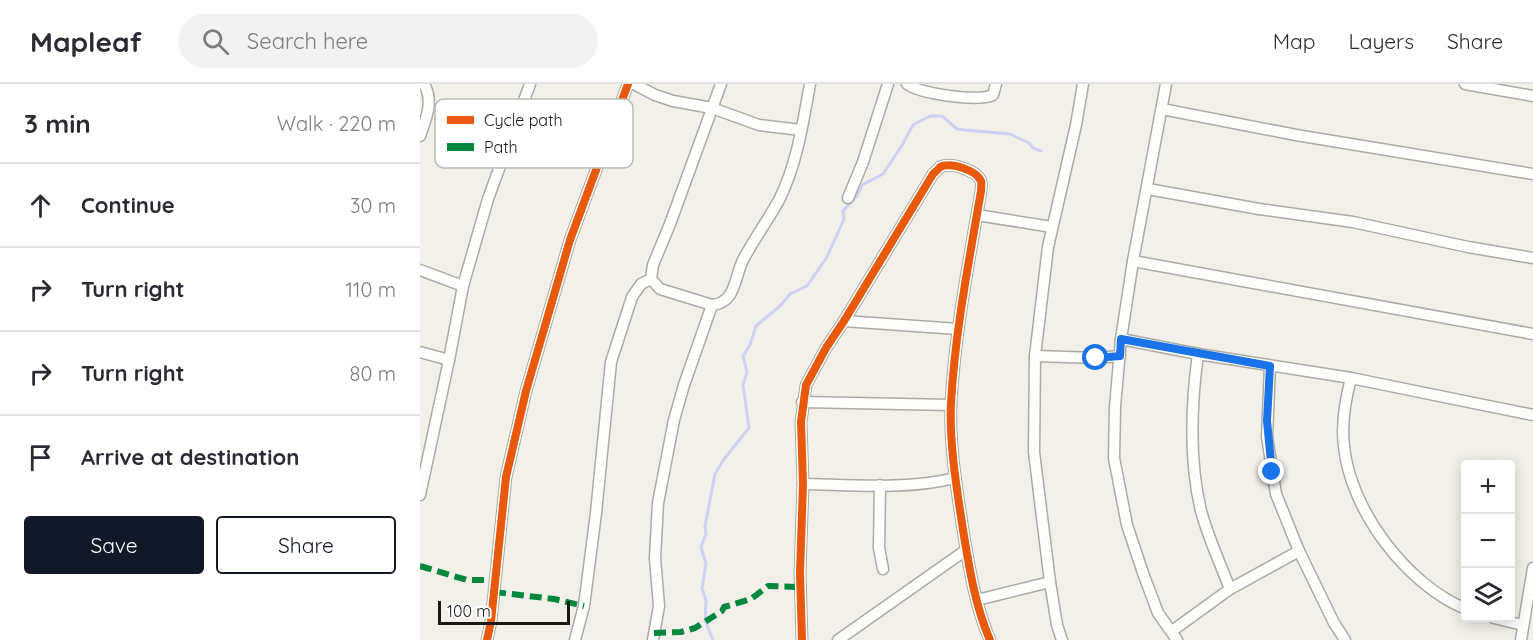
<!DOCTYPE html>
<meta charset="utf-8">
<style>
body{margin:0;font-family:Quicksand,sans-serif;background:#f2f2f3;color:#2b2b33}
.controls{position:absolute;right:18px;bottom:18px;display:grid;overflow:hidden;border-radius:6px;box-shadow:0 3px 15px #0003}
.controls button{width:54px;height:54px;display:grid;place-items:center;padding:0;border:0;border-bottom:2px solid #e1e1e2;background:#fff;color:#2b2b33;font:30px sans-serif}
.scale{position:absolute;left:18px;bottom:15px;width:132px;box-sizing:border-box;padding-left:6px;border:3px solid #1a1914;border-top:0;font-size:16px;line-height:21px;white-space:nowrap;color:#1a1914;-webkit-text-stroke:4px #fff;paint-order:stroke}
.stop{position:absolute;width:18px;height:18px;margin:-14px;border:4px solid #1a73e8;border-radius:50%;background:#fff}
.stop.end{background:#1a73e8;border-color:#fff;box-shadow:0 2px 6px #0008}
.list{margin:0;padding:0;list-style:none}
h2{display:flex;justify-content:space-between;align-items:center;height:78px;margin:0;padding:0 24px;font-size:26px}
h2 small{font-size:20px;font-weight:400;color:#7c7c81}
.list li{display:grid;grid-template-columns:39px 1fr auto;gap:18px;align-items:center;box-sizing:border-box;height:84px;padding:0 24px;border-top:2px solid #e1e1e2}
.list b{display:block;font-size:22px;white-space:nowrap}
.list em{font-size:20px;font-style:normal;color:#7c7c81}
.actions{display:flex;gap:12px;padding:18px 24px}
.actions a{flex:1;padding:14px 0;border:2px solid #111827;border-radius:6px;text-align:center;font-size:21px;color:#111827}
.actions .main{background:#111827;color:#fff}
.icon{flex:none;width:33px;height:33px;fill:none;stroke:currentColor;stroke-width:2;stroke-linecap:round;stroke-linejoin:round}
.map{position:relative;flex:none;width:1113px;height:556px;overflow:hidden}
header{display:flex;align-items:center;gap:36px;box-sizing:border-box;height:84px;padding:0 30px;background:#fff;border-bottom:2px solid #e1e1e2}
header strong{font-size:28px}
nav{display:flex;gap:33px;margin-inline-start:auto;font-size:21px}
.search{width:420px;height:54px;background:#f2f2f3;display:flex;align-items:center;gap:15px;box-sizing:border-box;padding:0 21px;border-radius:33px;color:#7c7c81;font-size:22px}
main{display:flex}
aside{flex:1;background:#fff}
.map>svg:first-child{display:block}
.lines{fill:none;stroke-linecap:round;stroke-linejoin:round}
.stream{stroke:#d0d0f4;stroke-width:3}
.minor-casing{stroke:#acaaa5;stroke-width:13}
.minor{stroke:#fdfdfc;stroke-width:10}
.quiet{stroke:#00873e;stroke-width:6;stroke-dasharray:12 6;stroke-linecap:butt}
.cycleway-casing{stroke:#fff;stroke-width:11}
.cycleway{stroke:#e8590c;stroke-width:8}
.route{stroke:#1a73e8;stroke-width:8}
.key{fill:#fff;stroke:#babab8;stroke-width:1.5}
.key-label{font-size:16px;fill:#1a1914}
</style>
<header>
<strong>Mapleaf</strong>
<div class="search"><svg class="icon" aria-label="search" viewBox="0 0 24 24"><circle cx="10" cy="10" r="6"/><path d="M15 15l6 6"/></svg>Search here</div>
<nav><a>Map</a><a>Layers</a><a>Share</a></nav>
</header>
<main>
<aside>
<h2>3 min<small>Walk · 220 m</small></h2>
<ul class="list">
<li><svg class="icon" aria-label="ahead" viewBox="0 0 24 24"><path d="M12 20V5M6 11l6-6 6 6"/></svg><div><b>Continue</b></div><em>30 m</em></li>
<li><svg class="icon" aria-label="right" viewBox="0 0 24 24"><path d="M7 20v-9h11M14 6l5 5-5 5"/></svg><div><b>Turn right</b></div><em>110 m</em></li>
<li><svg class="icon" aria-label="right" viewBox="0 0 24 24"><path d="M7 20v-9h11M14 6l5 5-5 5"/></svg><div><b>Turn right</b></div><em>80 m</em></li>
<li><svg class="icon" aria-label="arrive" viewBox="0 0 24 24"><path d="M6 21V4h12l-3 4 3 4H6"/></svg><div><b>Arrive at destination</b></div></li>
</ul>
<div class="actions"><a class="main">Save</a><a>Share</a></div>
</aside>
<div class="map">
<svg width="1113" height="556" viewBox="0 0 1113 556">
<rect width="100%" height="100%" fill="#f2f0e9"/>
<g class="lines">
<path class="stream" d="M293,556L285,536L286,517L282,504L286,480L281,463L286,450L285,442L295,390L304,375L329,344L323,301L327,288L323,272L330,261L336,242L361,221L370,210L387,202L407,173L424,135L423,127L437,112L442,101L463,90L481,63L493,41L510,32H522L537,45L545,46L590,50L609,59L613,64L621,67"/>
<defs>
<g id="minor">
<path d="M214,0L235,11L253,17L292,24L339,41L381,46"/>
<path d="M301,0L250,140L233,181L231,195L240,205L292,221C316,219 314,194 323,176C334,155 348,136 359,116C377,80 383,39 390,0"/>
<path d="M487,0C501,10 557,18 573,11L576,0"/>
<path d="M746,0L713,177L701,255L695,323L694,374L707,441L723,489L738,529L757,556"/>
<path d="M1045,0L1113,12"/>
<path d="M742,25L876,51L1113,90"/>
<path d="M0,52C6,35 14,17 4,0"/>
<path d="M728,105L839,125L933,138L1048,163L1113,174"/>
<path d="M428,114L443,78L468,0"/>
<path d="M557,131L632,143"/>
<path d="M713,177L1113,250"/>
<path d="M0,186L43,202"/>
<path d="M424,237L538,245"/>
<path d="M701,255L778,270L931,294L1113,331"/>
<path d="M0,268L29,276"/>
<path d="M778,270C771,321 769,377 781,427C788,453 800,479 810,505"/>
<path d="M615,272L676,274L700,272"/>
<path d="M850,282L847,353L856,410L879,467L914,539L925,556"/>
<path d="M931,294C925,317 921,339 924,362C930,426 987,501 1046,525"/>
<path d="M382,318L531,321"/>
<path d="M383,400C433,401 487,406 535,394"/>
<path d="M460,401L459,464L463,485"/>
<path d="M0,411L29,276L43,202L68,115L110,0"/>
<path d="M557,516L630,498"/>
<path d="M1074,534L1103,541"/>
<path d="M752,547L810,505L879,467"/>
<path d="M67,556L71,537L86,393L106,307L150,156L208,0"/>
<path d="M155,556L164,522L176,429L191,278L212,213L221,200L231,195"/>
<path d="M233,556L239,522L235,474L238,419L254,336L264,301L292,221"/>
<path d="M382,556L380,489L383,400L381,338L386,301L406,264L424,237L513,90C513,90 520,84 520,83C531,78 556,86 561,97C562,100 561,104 561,107C549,177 535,248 531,319C529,359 537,406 543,446C549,482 555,522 570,556"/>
<path d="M418,556L546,466"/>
<path d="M642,556L637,541L630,498L614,368L615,272L628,163L656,41L663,0"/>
<path d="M1101,556L1113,484"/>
</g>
</defs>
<use href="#minor" class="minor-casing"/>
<use href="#minor" class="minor"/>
<g class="quiet">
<path d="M0,482L47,496H75"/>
<path d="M74,508L134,515L164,522"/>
<path d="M234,549L261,548L275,544L302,527L304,523L331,515L348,502L380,503"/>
</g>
<defs>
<g id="cycleway">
<path d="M67,556L71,537L86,393L106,307L150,156L208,0"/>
<path d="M382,556L380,489L383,400L381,338L386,301L406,264L424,237L513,90C513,90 520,84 520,83C531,78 556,86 561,97C562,100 561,104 561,107C549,177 535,248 531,319C529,359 537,406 543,446C549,482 555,522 570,556"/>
</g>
</defs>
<use href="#cycleway" class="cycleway-casing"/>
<use href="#cycleway" class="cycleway"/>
</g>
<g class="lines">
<path class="route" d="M676,274L700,272L701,255L850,282L847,337L852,388"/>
</g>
<rect x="15" y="15" width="198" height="69" rx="9" class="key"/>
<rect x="27" y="32" width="27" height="8" fill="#e8590c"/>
<rect x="27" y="59" width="27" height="8" fill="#00873e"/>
<g class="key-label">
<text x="64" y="42">Cycle path</text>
<text x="64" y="69">Path</text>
</g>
</svg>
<div class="controls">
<button>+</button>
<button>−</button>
<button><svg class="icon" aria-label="layers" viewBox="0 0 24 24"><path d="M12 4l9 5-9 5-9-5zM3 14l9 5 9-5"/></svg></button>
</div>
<div class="scale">100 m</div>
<div class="stop" style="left:676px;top:274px"></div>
<div class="stop end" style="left:852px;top:388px"></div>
</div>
</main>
